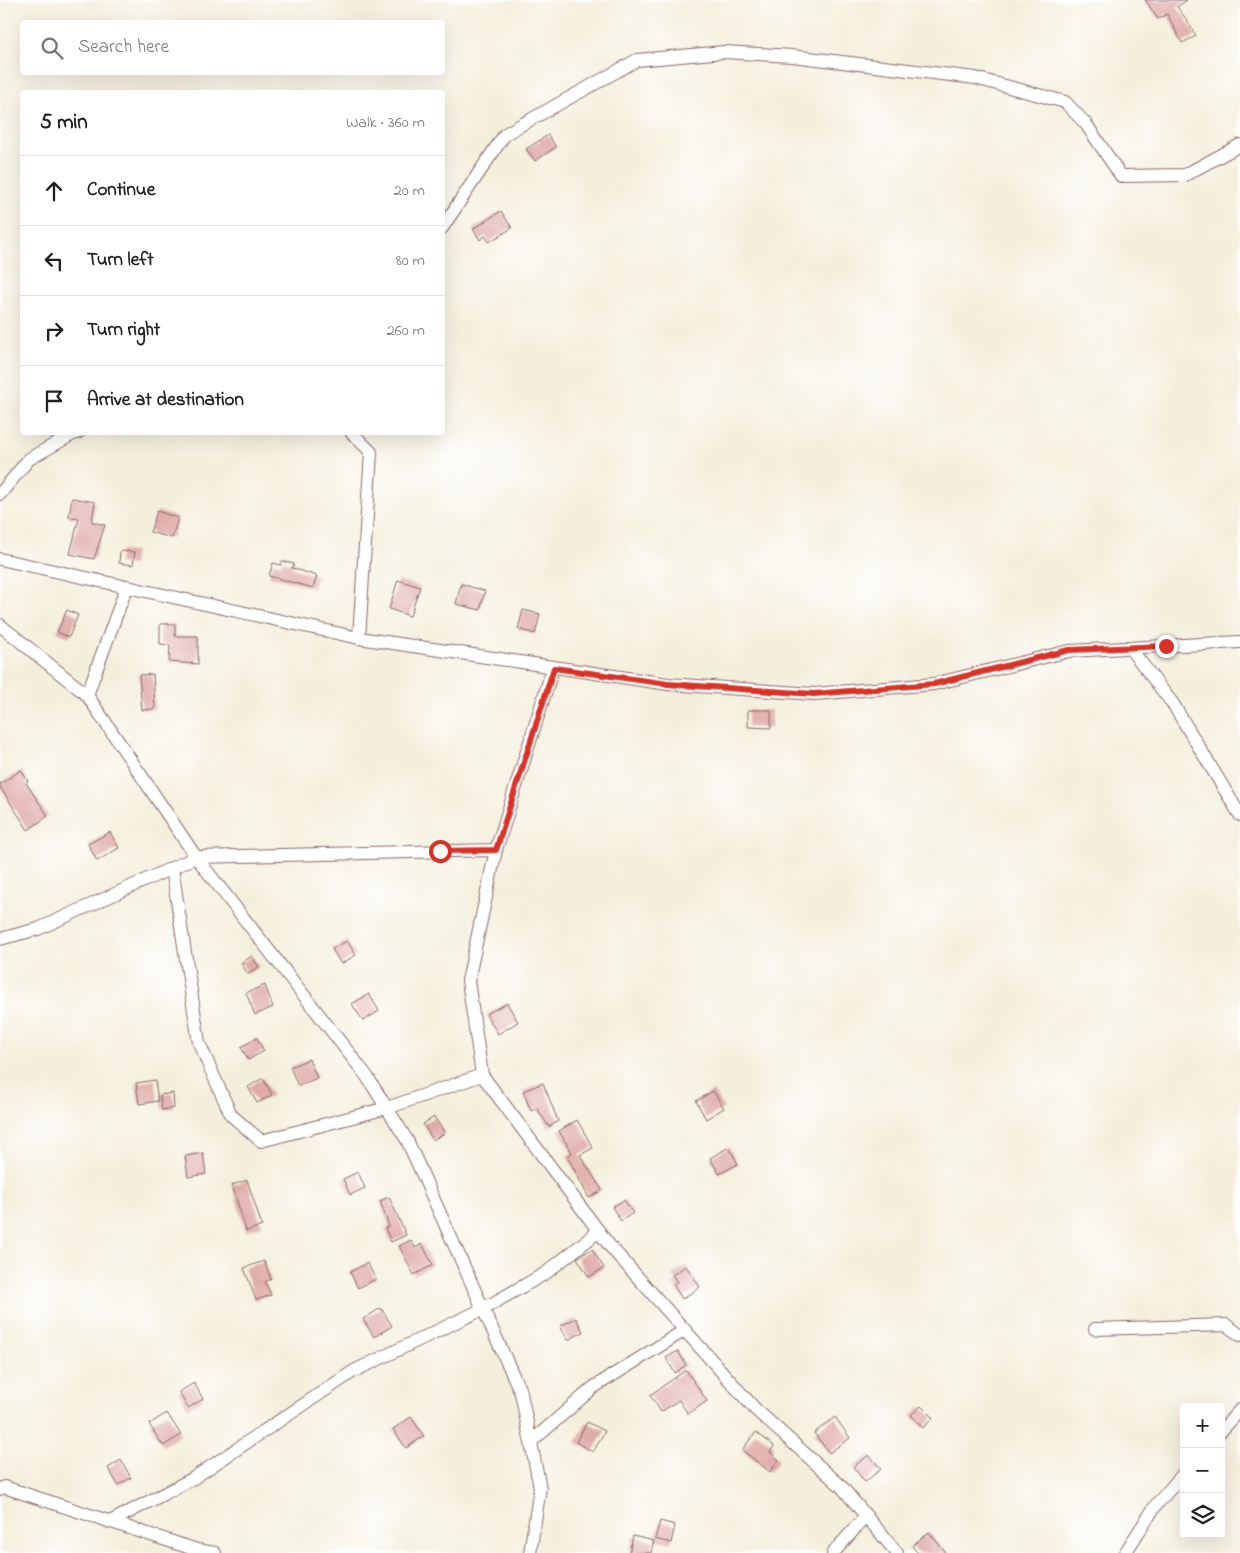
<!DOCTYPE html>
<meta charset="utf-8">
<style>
body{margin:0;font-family:"Indie Flower",sans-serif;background:#f2f2f2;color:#202124}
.controls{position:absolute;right:15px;bottom:15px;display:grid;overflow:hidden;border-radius:5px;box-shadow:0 5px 20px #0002}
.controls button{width:45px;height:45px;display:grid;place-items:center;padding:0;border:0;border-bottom:1px solid #e0e0e0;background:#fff;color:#202124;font:25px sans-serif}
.stop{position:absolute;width:15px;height:15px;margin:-11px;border:4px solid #d93025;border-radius:50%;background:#fff}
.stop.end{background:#d93025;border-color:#fff;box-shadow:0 1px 5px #0008}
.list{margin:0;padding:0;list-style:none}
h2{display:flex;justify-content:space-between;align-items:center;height:65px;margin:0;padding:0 20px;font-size:21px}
h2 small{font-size:16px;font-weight:400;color:#757577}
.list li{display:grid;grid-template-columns:32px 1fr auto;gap:15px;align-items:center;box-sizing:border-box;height:70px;padding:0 20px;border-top:1px solid #e0e0e0}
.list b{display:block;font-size:19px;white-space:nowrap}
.list em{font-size:16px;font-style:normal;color:#757577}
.icon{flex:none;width:28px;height:28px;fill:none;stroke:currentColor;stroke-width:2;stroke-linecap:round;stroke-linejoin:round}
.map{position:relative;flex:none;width:1240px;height:1553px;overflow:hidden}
.search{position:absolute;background:#fff;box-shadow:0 5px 20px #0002;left:20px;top:20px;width:425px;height:55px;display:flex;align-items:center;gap:12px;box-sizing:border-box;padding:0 18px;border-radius:5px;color:#757577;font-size:19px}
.panel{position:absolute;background:#fff;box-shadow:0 5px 20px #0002;left:20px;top:90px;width:425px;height:345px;border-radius:5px}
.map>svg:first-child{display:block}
.building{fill:#e0acaa}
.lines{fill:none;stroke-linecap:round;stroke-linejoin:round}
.minor-casing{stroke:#866869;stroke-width:14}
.minor{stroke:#fff;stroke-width:12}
.route{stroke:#d93025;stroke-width:6}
</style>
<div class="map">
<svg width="1240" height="1553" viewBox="0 0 1240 1553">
<rect width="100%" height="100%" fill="#fff"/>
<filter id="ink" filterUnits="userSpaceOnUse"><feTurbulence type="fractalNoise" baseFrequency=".02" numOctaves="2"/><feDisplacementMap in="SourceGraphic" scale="10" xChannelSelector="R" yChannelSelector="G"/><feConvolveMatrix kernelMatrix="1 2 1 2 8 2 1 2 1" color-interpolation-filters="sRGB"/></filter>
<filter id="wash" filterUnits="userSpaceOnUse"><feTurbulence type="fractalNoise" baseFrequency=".0096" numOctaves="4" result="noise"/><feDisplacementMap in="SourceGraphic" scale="20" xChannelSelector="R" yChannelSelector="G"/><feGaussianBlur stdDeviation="1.12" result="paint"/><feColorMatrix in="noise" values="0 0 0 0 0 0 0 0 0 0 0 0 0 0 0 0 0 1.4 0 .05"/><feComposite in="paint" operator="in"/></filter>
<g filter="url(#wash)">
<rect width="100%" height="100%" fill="#f4efdd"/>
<g id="blocks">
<g class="building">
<path d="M1145,0H1187L1177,7L1187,20L1196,36L1182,43L1167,14L1158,19Z"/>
<path d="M548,135L556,147L535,161L526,149Z"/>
<path d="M501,211L512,228L489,242L485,236L480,240L473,229Z"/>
<path d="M72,498L95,502L92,522L105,525L94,559L70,554L79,518L69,517Z"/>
<path d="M157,511L178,518L172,538L150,532Z"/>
<path d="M120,551L135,552L133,565L119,563Z"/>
<path d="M282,561L294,564L292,568L317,576L313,588L269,576L273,563L281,565Z"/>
<path d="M398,580L420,587L410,616L389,609Z"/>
<path d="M461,584L485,591L480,610L456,604Z"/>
<path d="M67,610L78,615L69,637L57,632Z"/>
<path d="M523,610L540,614L535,634L518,629Z"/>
<path d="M160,624H175V636H198V664L169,662L170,645L160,644Z"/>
<path d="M153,674L155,709L142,710L139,675Z"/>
<path d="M748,710H771V728L748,727Z"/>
<path d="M21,770L28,781L26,783L48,816L28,830L0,787V784Z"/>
<path d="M110,832L119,848L97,861L88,844Z"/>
<path d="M347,941L356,955L341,964L332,949Z"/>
<path d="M252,956L259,967L248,974L241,963Z"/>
<path d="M265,985L273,1007L255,1015L246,993Z"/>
<path d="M369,994L379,1011L363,1021L352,1004Z"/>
<path d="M507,1003L518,1022L498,1034L486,1014Z"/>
<path d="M257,1038L264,1051L248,1060L241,1047Z"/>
<path d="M309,1059L317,1078L298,1086L290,1067Z"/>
<path d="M263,1078L272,1095L257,1103L248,1087Z"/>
<path d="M155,1080L158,1101L139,1104L136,1083Z"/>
<path d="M543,1083L558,1121L549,1127L537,1108L531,1111L523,1091Z"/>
<path d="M713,1091L724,1108L706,1119L696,1101Z"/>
<path d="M173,1093L174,1108L162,1110L160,1095Z"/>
<path d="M434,1117L445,1133L433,1140L423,1124Z"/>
<path d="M577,1120L593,1148L580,1155L602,1190L589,1198L567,1156L572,1153L559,1131Z"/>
<path d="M729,1147L738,1164L719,1174L710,1158Z"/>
<path d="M203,1153L206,1174L188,1177L185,1156Z"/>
<path d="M358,1172L365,1188L350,1195L343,1179Z"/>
<path d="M247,1180L262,1226L246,1231L232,1185Z"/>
<path d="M389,1197L406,1235L391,1242L385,1228L389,1226L380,1201Z"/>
<path d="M624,1200L633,1213L621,1221L612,1207Z"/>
<path d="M411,1240L415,1248L422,1244L433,1265L414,1275L399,1246Z"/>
<path d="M592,1249L604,1268L589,1277L577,1258Z"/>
<path d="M264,1261L271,1279L265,1282L271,1295L256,1300L244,1268Z"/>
<path d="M367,1263L376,1279L358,1288L350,1272Z"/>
<path d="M686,1266L700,1287L682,1299L673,1284L677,1282L672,1275Z"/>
<path d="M381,1308L392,1326L374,1337L363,1319Z"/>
<path d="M576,1318L583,1332L568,1340L560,1326Z"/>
<path d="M678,1351L686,1365L675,1373L666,1358Z"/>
<path d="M686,1370L707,1401L688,1414L679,1400L661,1412L650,1395Z"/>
<path d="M194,1383L203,1399L188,1408L179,1392Z"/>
<path d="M921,1406L933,1418L923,1428L911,1415Z"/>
<path d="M167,1413L181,1435L163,1446L149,1424Z"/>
<path d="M411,1417L424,1436L406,1448L393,1429Z"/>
<path d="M835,1417L850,1438L829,1453L814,1433Z"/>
<path d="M587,1422L605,1431L593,1452L576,1442Z"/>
<path d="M756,1432L774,1446L770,1452L779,1460L770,1472L742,1450Z"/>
<path d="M869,1455L881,1469L865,1482L853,1467Z"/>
<path d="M121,1460L131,1478L118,1485L108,1468Z"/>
<path d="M660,1521L675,1525L671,1543L655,1539Z"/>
<path d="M929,1532L946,1553H918L912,1546Z"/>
<path d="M633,1536L654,1541L651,1553H629Z"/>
</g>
</g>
</g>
<g filter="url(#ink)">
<use href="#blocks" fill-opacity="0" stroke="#866869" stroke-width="1"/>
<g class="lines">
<defs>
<g id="minor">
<path d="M442,228L505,134L637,60L724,52L792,56L975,78L1065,102L1086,124L1121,176L1185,175L1240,145"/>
<path d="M351,432L371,452L359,638"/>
<path d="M0,494L29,459L73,434L79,432"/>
<path d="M0,559L359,638L668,684L814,694L934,684L1069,651L1240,642"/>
<path d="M0,625L87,695L196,857L366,1075L407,1140L521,1393L540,1488L530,1553"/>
<path d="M1129,647L1173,704L1240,815"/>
<path d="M553,668L496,850L468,981L482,1075L609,1245L755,1409L841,1486L897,1553"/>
<path d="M87,695L127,586"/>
<path d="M172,868L199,1043L231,1115L261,1141L387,1108L482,1075"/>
<path d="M0,939L38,929L196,857L496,850"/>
<path d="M1095,1329L1226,1325L1240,1335"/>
<path d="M1221,1431L1240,1410"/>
<path d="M531,1442L594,1387L685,1330"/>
<path d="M0,1489L4,1487L197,1550L215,1553"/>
<path d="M110,1522L192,1479L354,1371L483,1309L546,1273L599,1231"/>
<path d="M833,1553L866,1516"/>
<path d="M1125,1553L1156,1505L1184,1473"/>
</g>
</defs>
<use href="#minor" class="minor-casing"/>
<use href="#minor" class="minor"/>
</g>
</g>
<g class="lines" filter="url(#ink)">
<path class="route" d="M440,851L496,850L554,668L668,684L814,694L934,684L1069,650L1166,646"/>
</g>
</svg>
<div class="controls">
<button>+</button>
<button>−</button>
<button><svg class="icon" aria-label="layers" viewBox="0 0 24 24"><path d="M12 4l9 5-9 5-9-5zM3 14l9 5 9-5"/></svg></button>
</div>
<div class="stop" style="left:440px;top:851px"></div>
<div class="stop end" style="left:1166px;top:646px"></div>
<div class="search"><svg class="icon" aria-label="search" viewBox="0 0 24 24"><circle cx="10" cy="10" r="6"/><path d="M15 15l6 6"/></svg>Search here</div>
<section class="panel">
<h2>5 min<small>Walk · 360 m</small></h2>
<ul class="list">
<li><svg class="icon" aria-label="ahead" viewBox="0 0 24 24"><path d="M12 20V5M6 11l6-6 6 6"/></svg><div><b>Continue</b></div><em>20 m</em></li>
<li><svg class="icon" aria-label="left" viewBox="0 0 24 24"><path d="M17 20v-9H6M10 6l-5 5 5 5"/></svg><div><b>Turn left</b></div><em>80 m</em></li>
<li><svg class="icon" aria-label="right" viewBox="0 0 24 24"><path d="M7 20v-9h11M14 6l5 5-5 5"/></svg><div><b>Turn right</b></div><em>260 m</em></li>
<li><svg class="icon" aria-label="arrive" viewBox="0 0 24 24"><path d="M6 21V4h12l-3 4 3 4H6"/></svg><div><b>Arrive at destination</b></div></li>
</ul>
</section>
</div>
